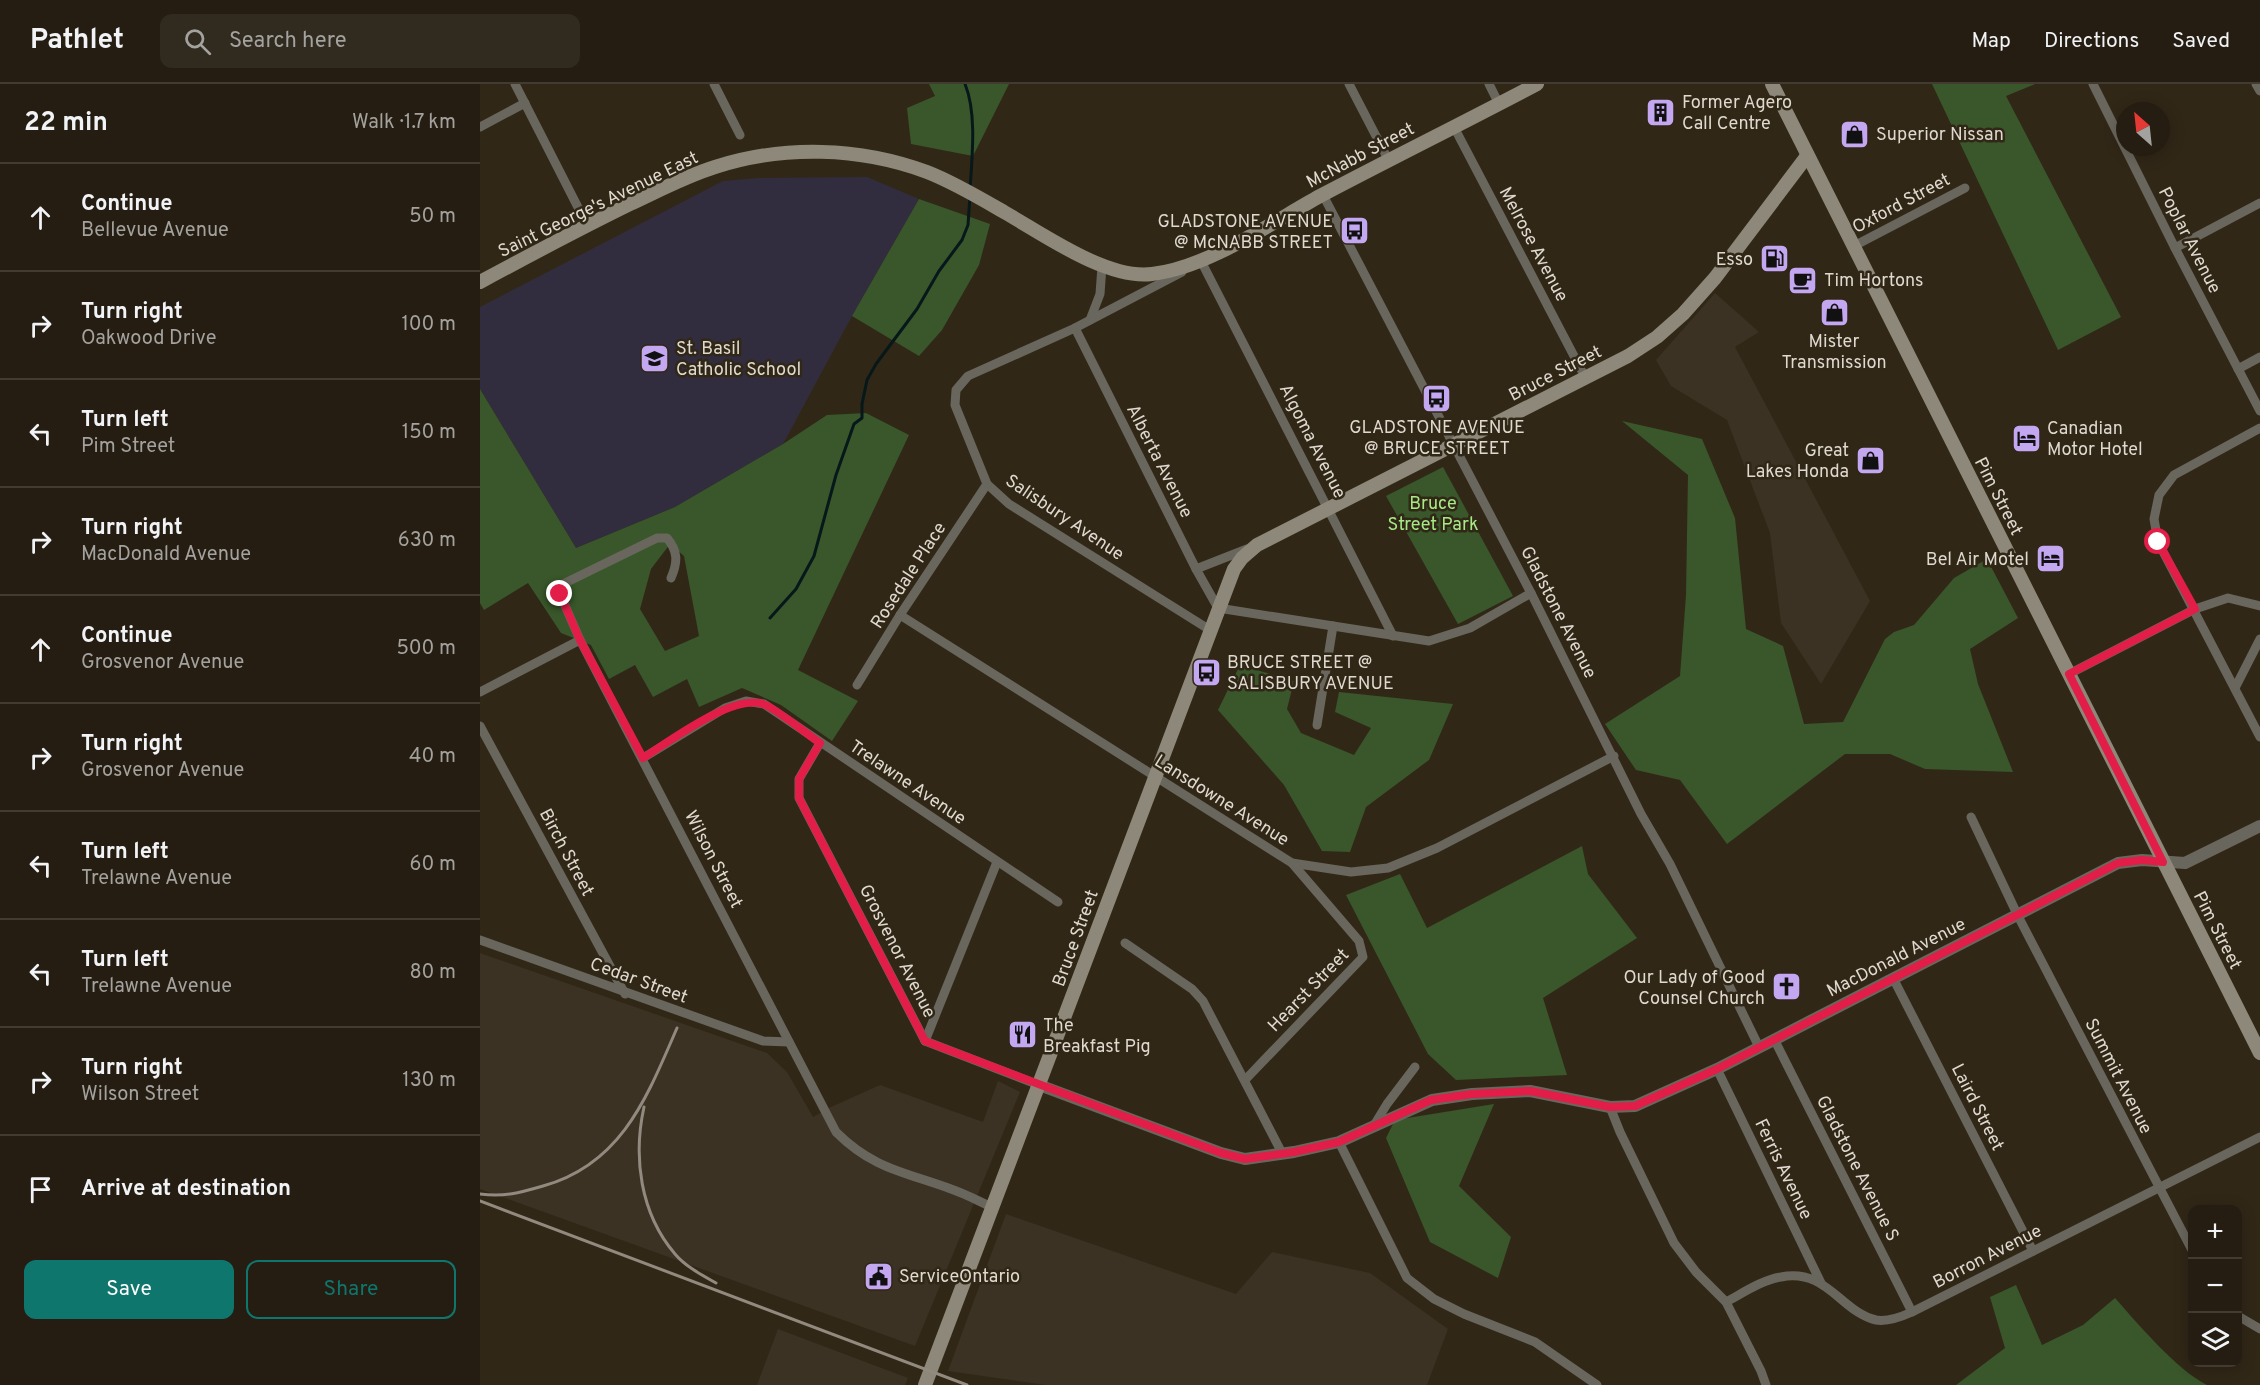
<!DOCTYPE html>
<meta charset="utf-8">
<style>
body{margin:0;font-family:Overpass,sans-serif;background:#312a1f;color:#f1f3f6}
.controls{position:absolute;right:18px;bottom:18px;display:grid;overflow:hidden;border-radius:12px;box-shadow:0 3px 15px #0003}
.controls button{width:54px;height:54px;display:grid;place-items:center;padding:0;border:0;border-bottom:2px solid #423b31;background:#251d11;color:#f1f3f6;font:30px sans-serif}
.compass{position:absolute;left:1636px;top:18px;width:54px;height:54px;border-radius:50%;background:#251d11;box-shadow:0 3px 15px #0003;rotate:333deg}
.stop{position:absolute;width:18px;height:18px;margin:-14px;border:4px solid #e11d48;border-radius:50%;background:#fff}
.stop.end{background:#e11d48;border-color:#fff;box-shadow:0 2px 6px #0008}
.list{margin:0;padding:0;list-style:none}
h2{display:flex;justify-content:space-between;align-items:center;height:78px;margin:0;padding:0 24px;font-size:26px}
h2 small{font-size:20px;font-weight:400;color:#a3a29f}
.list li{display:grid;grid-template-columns:39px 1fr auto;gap:18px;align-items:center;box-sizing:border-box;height:108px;padding:0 24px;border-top:2px solid #423b31}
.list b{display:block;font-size:22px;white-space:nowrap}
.list p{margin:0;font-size:20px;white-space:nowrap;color:#a3a29f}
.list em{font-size:20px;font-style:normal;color:#a3a29f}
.actions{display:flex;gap:12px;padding:18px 24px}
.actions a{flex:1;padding:14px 0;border:2px solid #0f766e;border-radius:12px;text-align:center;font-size:21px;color:#0f766e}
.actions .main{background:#0f766e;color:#fff}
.icon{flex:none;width:33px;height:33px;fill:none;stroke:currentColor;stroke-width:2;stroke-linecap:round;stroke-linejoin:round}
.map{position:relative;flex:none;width:1780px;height:1301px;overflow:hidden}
header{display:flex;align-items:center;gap:36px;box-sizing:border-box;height:84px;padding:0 30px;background:#251d11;border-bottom:2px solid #423b31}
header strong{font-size:28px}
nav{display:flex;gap:33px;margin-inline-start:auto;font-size:21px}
.search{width:420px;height:54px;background:#312a1f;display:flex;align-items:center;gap:15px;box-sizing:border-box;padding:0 21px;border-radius:12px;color:#a3a29f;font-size:22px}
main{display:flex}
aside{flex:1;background:#251d11}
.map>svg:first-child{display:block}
.industrial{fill:#3b3223}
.education{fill:#322d3e}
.green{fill:#39572a;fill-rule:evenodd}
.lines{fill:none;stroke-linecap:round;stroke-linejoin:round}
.stream{stroke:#07181a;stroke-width:3}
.minor{stroke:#69665d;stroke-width:9}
.tertiary{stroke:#69665d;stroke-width:12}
.secondary{stroke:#8d887a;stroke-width:14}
.rail{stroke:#928a7e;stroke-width:3}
.route{stroke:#e11d48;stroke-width:8}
.labels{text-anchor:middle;stroke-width:5;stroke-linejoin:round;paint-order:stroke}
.poi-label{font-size:18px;fill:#dfd9cf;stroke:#312717;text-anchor:start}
.street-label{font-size:18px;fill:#dfd9cf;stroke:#312717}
.park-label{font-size:18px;fill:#a6e985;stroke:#312717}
</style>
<header>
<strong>Pathlet</strong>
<div class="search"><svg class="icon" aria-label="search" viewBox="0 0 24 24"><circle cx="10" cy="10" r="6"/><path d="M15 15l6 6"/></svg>Search here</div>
<nav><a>Map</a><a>Directions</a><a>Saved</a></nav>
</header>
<main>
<aside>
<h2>22 min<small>Walk · 1.7 km</small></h2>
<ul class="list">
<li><svg class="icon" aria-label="ahead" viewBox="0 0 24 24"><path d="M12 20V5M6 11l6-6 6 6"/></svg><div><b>Continue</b><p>Bellevue Avenue</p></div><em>50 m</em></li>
<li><svg class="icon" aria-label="right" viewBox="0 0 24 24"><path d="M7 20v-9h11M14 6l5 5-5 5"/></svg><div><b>Turn right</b><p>Oakwood Drive</p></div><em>100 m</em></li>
<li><svg class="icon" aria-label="left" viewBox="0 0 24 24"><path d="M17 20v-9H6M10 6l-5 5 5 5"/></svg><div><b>Turn left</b><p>Pim Street</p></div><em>150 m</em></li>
<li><svg class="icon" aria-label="right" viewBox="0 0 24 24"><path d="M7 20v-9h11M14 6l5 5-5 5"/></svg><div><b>Turn right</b><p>MacDonald Avenue</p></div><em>630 m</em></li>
<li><svg class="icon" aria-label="ahead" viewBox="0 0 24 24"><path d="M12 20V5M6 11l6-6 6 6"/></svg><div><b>Continue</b><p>Grosvenor Avenue</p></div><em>500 m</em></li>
<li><svg class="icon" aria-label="right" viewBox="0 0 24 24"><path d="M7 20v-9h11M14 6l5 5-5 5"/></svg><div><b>Turn right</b><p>Grosvenor Avenue</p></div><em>40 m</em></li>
<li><svg class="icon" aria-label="left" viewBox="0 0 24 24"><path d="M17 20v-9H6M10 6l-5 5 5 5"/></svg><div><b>Turn left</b><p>Trelawne Avenue</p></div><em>60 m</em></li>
<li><svg class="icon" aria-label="left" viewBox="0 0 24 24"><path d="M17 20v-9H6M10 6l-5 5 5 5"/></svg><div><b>Turn left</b><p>Trelawne Avenue</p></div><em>80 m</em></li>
<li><svg class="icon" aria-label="right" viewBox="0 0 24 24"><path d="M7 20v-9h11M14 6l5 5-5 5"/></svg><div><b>Turn right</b><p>Wilson Street</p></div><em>130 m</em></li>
<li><svg class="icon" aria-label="arrive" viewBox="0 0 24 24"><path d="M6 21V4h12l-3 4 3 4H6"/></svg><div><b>Arrive at destination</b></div></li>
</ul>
<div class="actions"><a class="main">Save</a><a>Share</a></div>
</aside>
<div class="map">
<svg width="1780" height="1301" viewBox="0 0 1780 1301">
<rect width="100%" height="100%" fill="#312717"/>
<g class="industrial">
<path d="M1235,209L1279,248L1255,263L1390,517L1341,600L1301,539L1290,449L1247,336L1191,302L1176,276Z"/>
<path d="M0,869L287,969L307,988L333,1033L351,1023L400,1001L503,1038L518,997L540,1008L435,1262L0,1105Z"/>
<path d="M526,1130L756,1210L792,1168L890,1189L968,1245L947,1301H566L468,1287Z"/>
<path d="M298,1245L428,1294L425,1301H277Z"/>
</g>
<path class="education" d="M387,93L439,115L366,243L303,360L195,423L96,464L0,305V223L243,97L279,94Z"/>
<g class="green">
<path d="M449,0H529L493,72L431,60L427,24L455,12Z"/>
<path d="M1452,0H1555L1526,12L1641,233L1578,266Z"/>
<path d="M439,115L510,140L499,181L462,246L439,272L372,232Z"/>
<path d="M0,305L96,464L195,423L303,360L347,331L386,329L429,351L318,586L378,617L352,657L301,621L262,604L219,623L207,595L173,613L155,581L129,595L111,561L81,549L48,499L4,526L0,519ZM190,460L204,472L219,552L185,567L160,525L171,485Z"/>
<path d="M1142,337L1222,355L1255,434L1266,545L1303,562L1324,640L1363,638L1405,555L1414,548L1434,541L1474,494L1507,475L1538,534L1490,565L1498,600L1533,688L1445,685L1410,670H1365L1247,760L1200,696L1156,686L1125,640L1200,592L1206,511L1208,391Z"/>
<path d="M963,383L1033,512L978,540L906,412Z"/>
<path d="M760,581L814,597L807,625L821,649L874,671L891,644L855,628L859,608L973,620L949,676L886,723L870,768L842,767L804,701L738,626Z"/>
<path d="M1102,762L1108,790L1157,854L1063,914L1087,991L976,996L948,970L866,811L920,790L947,844Z"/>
<path d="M1014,1020L979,1102L1031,1153L1018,1194L950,1158L906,1054L915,1036Z"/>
<path d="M1536,1201L1562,1261L1603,1241L1635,1214C1658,1240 1697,1286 1727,1301H1476L1525,1264L1510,1213Z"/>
</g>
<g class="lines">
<g class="stream">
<path d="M485,0C497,29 492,74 490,105"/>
<path d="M290,534L316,505L334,472L356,391L374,340L382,334V320L387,296L396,280L437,225L459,187L482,156L488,141L490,112"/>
</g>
<g class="minor">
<path d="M35,0L107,141"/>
<path d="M234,0L260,51"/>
<path d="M869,0L909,77"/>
<path d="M1009,0L1019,20"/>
<path d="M1613,0L1695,164L1780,327"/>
<path d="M1776,0L1780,7"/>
<path d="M0,43L45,19"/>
<path d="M974,43L1105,293"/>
<path d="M843,111L1051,509L1161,730L1190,780L1279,963"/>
<path d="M1372,163L1485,104"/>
<path d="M1695,164L1780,119"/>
<path d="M717,180L721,177L913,552"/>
<path d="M702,188L595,244L488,292L476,306L475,321L507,400L529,420L730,546"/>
<path d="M610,236L620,210L622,182"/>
<path d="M595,244L716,485L738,524L949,557L990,544L1051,509"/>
<path d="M1758,285L1780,273"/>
<path d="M1780,344L1694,391L1679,411L1674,435L1678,458L1780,653"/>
<path d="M716,485L767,465"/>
<path d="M191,494C198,478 198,467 187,454H177L85,499L80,510L100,556L356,1048C393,1085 425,1088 471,1105C486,1110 500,1118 514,1124"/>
<path d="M420,531L812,779L871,788L908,784L957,764L1134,672"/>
<path d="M1589,590L1715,525L1748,514L1780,522"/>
<path d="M377,601L420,531L507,400"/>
<path d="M1755,604L1780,555"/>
<path d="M0,608L100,556"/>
<path d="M837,641L853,542"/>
<path d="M0,642L145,910"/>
<path d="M340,659L319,695V714L445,957L559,1001"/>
<path d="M163,674L245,624L266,617L284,620L578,818"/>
<path d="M1491,733L1538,832L1712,1166"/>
<path d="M0,856L283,957L309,958"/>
<path d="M645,859L712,905L723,917L802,1069"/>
<path d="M1413,894L1553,1167"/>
<path d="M1294,955L1432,1228"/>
<path d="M445,957L517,778"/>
<path d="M1237,985L1341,1199"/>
<path d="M765,996L883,873L879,857L812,779"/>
<path d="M1130,1023L1140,1048L1194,1159L1216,1188L1246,1218L1281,1287L1286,1301"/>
<path d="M893,1043L907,1020L935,983"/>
<path d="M859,1058L927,1194L954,1215L984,1230L1055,1258L1117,1301"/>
<path d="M1246,1218C1263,1209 1282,1196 1301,1193C1347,1184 1361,1228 1396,1236C1408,1238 1421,1233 1432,1228L1780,1053"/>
<path d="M1758,1232L1780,1245"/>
</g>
<path class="tertiary" d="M559,1001L741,1069L765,1075L814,1068L859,1058L952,1016L992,1010L1050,1007L1130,1023L1155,1022L1237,985L1638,779L1662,776L1705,779L1780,742"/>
<g class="secondary">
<path d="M1292,0L1780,969"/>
<path d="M0,198C50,171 99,145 150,120C178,107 206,92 235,83C303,61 380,63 447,88C473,98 500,114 524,128C563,150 627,196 672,190C727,184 791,139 840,112C912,74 985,38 1057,0"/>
<path d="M445,1301L754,485L762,474L777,461L1148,272L1177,253L1203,230L1235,194L1327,72"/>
</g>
<g class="rail">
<path d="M164,1023C153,1073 160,1129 195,1170C206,1183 222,1191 236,1199"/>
<path d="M0,1110C25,1113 39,1109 63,1102C142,1080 167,1013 197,944"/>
<path d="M0,1117L487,1301"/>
</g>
</g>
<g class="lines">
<path class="route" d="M80,510L100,556L163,674C190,657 252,610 283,620C294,623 328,651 340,659L319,695V714L445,957L741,1069L765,1075L814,1068L859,1058L951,1016L992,1010L1050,1007L1130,1023L1155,1022L1237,985L1638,779L1662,776L1683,778L1589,590L1715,525L1678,458"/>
</g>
<defs>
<symbol id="building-square" viewBox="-11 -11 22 22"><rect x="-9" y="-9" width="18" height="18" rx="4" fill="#c4a7f1" stroke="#312717"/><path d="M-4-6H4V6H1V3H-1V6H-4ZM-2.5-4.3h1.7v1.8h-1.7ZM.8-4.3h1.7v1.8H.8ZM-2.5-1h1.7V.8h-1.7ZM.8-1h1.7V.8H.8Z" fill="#111"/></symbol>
<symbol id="shop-square" viewBox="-11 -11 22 22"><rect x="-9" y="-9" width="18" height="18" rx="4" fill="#c4a7f1" stroke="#312717"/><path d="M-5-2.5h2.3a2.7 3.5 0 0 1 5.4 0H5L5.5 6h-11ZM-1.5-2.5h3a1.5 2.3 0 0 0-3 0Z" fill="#111"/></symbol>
<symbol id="bus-square" viewBox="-11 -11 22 22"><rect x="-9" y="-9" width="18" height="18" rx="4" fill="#c4a7f1" stroke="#312717"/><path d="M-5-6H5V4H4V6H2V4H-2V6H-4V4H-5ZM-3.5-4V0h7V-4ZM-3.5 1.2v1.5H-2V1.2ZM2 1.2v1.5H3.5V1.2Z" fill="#111"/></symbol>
<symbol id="fuel-square" viewBox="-11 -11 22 22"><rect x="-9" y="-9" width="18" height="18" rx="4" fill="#c4a7f1" stroke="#312717"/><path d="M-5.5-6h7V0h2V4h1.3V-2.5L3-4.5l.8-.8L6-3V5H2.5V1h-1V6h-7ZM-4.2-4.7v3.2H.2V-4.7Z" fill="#111"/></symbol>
<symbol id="cafe-square" viewBox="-11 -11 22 22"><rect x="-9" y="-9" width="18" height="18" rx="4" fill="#c4a7f1" stroke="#312717"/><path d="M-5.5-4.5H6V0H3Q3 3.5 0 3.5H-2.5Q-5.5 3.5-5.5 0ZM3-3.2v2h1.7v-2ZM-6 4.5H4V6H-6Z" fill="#111"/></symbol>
<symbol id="school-square" viewBox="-11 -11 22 22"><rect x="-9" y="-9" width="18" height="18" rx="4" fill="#c4a7f1" stroke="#312717"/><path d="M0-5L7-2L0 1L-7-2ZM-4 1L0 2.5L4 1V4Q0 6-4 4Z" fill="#111"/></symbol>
<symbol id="hotel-square" viewBox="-11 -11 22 22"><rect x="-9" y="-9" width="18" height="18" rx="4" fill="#c4a7f1" stroke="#312717"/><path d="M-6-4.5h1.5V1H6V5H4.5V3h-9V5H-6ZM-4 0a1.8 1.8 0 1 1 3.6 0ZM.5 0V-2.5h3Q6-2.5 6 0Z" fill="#111"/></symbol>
<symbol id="church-square" viewBox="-11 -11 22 22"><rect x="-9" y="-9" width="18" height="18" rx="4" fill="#c4a7f1" stroke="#312717"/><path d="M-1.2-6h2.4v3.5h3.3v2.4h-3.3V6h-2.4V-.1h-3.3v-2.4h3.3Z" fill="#111"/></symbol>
<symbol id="restaurant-square" viewBox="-11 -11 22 22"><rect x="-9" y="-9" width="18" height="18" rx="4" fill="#c4a7f1" stroke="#312717"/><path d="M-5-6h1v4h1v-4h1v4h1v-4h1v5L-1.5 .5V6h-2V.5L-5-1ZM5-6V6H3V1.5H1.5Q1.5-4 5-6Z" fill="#111"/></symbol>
<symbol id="civic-square" viewBox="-11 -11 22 22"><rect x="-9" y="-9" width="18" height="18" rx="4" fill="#c4a7f1" stroke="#312717"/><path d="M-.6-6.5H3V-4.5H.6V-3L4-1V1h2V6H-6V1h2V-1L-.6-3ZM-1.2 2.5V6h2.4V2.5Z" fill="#111"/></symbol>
</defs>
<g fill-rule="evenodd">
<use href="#building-square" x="1164" y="12" width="33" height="33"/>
<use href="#shop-square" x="1358" y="34" width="33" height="33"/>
<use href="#bus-square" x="858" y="130" width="33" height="33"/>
<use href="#fuel-square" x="1278" y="158" width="33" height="33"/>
<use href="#cafe-square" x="1306" y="180" width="33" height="33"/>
<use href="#shop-square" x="1338" y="212" width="33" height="33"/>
<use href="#school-square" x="158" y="258" width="33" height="33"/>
<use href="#bus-square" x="940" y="298" width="33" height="33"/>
<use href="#hotel-square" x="1530" y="338" width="33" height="33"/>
<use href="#shop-square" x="1374" y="360" width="33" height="33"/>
<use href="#hotel-square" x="1554" y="458" width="33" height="33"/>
<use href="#bus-square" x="710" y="572" width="33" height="33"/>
<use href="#church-square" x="1290" y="886" width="33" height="33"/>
<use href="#restaurant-square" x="526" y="934" width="33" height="33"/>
<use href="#civic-square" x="382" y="1176" width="33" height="33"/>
</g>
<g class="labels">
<g class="poi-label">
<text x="1202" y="24">Former Agero<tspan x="1202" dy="21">Call Centre</tspan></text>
<text x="1396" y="56">Superior Nissan</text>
<text x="853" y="143" text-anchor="end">GLADSTONE AVENUE<tspan x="853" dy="21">@ McNABB STREET</tspan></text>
<text x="1273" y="181" text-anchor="end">Esso</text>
<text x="1344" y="202">Tim Hortons</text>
<text x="1354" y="263" text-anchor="middle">Mister<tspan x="1354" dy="21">Transmission</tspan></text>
<text x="196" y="270">St. Basil<tspan x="196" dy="21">Catholic School</tspan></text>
<text x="957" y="349" text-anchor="middle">GLADSTONE AVENUE<tspan x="957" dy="21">@ BRUCE STREET</tspan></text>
<text x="1567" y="350">Canadian<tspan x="1567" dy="21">Motor Hotel</tspan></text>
<text x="1369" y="372" text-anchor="end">Great<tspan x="1369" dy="21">Lakes Honda</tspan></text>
<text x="1549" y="481" text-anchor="end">Bel Air Motel</text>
<text x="747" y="584">BRUCE STREET @<tspan x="747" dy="21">SALISBURY AVENUE</tspan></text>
<text x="1285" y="899" text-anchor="end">Our Lady of Good<tspan x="1285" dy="21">Counsel Church</tspan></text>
<text x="563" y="947">The<tspan x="563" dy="21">Breakfast Pig</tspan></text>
<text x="419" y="1198">ServiceOntario</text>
</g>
<g class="street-label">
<text transform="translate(880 71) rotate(-28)" y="6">McNabb Street</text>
<text transform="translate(1421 119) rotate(-28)" y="6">Oxford Street</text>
<text transform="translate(118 120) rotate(-26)" y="6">Saint George's Avenue East</text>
<text transform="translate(1710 156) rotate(63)" y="6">Poplar Avenue</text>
<text transform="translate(1054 160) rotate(62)" y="6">Melrose Avenue</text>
<text transform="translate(1075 289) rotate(-27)" y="6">Bruce Street</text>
<text transform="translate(833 357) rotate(63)" y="6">Algoma Avenue</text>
<text transform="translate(680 377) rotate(63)" y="6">Alberta Avenue</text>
<text transform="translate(1519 412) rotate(63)" y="6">Pim Street</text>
<text transform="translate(585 433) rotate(34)" y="6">Salisbury Avenue</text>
<text transform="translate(428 491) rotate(-57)" y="6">Rosedale Place</text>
<text transform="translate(1079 528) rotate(63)" y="6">Gladstone Avenue</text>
<text transform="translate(428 698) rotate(34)" y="6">Trelawne Avenue</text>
<text transform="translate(742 716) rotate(32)" y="6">Lansdowne Avenue</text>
<text transform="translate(87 768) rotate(62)" y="6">Birch Street</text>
<text transform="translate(234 775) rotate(63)" y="6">Wilson Street</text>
<text transform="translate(1738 846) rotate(63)" y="6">Pim Street</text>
<text transform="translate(595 854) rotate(-70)" y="6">Bruce Street</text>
<text transform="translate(418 867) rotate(63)" y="6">Grosvenor Avenue</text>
<text transform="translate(1416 873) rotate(-27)" y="6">MacDonald Avenue</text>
<text transform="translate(159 896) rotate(20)" y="6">Cedar Street</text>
<text transform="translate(828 906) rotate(-46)" y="6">Hearst Street</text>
<text transform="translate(1639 992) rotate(63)" y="6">Summit Avenue</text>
<text transform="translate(1498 1023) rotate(63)" y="6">Laird Street</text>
<text transform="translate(1378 1084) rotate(63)" y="6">Gladstone Avenue S</text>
<text transform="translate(1304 1085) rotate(64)" y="6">Ferris Avenue</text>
<text transform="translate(1507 1172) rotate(-27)" y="6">Borron Avenue</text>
</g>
<g class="park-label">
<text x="953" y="425">Bruce<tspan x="953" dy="21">Street Park</tspan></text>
</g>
</g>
</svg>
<div class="controls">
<button>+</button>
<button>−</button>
<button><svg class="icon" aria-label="layers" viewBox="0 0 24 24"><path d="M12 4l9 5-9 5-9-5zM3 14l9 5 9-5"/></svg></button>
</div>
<svg class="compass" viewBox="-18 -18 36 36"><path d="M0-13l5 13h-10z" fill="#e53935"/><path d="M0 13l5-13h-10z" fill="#a3a29f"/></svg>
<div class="stop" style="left:1678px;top:458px"></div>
<div class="stop end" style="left:80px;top:510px"></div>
</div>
</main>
